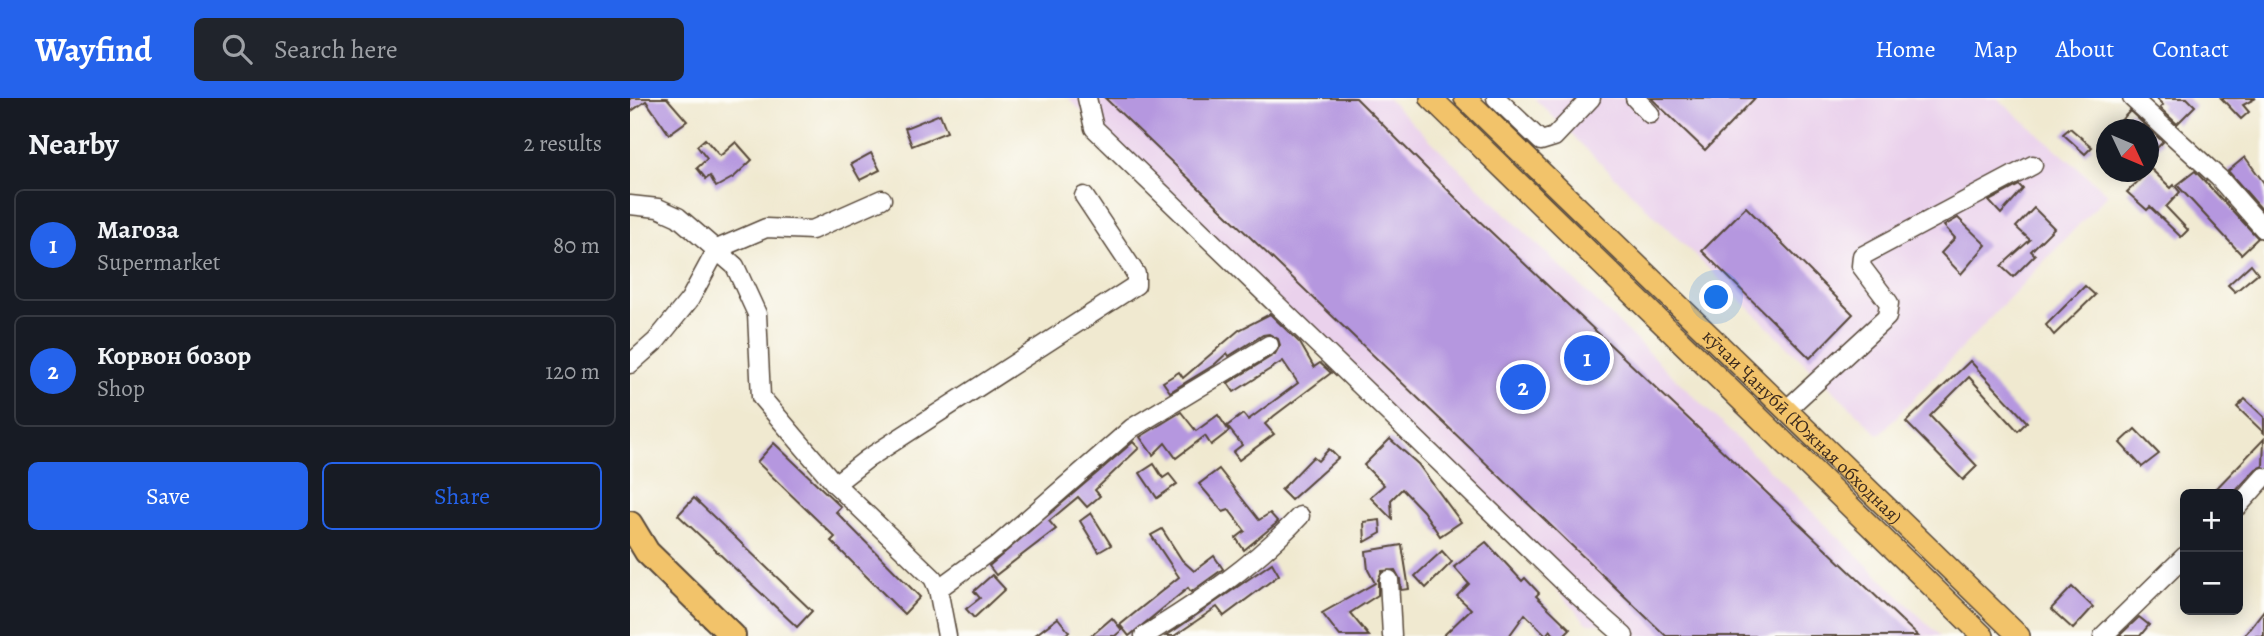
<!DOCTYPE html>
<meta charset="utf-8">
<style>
body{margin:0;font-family:Alegreya,serif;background:#20242c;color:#f1f3f6}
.controls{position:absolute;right:21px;bottom:21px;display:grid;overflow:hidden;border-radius:10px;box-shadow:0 4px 18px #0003}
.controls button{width:63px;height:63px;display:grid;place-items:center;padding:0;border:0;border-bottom:2px solid #363941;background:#171b24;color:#f1f3f6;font:35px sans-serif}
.compass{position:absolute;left:1466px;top:21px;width:63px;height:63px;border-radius:50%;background:#171b24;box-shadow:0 4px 18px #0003;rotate:134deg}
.you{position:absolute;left:1087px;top:200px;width:24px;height:24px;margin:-18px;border:5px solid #fff;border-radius:50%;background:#1a73e8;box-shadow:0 0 0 10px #1a73e833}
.badge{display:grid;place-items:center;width:46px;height:46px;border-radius:50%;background:#2563eb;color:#fff;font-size:23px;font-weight:700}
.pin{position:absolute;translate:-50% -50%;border:4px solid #fff;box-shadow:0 2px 7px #0006}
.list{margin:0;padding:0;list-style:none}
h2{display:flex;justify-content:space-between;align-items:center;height:91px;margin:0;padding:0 28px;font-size:30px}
h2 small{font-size:23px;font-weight:400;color:#9ea1a6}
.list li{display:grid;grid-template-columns:46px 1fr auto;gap:21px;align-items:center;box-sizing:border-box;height:112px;margin:0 14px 14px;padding:0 14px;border:2px solid #363941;border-radius:10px}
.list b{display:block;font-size:26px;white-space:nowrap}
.list p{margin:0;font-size:23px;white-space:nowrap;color:#9ea1a6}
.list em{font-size:23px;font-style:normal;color:#9ea1a6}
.actions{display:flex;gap:14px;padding:21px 28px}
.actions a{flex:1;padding:16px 0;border:2px solid #2563eb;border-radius:10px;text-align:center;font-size:24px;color:#2563eb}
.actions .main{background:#2563eb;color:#fff}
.icon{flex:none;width:38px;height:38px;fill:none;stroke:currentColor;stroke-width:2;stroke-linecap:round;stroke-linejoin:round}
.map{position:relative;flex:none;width:1634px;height:538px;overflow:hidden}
header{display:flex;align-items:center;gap:42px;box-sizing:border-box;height:98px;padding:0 35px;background:#2563eb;color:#fff}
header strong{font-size:33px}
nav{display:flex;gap:38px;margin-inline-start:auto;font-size:24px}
.search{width:490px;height:63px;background:#20242c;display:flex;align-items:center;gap:18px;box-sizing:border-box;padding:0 24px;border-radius:10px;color:#9ea1a6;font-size:26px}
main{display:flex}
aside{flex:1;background:#171b24}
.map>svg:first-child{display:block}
.built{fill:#ead1ec}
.building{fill:#b597df}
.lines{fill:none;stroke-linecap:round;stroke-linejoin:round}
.minor-casing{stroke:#564739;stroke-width:21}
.major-casing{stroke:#564739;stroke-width:24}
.highway-casing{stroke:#564739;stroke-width:28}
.minor{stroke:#fff;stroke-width:18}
.major{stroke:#f2c36a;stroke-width:21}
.highway{stroke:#f2c36a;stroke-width:24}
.labels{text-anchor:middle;stroke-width:6;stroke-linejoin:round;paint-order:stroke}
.street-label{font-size:19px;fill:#3b2a1e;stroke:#fdfcf7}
</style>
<header>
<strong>Wayfind</strong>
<div class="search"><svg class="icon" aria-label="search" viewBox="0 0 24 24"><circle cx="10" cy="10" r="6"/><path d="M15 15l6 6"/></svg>Search here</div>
<nav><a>Home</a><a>Map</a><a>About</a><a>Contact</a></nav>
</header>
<main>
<aside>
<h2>Nearby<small>2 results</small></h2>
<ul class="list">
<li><span class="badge">1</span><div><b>Магоза</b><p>Supermarket</p></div><em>80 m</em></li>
<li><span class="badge">2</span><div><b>Корвон бозор</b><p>Shop</p></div><em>120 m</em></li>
</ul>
<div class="actions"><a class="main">Save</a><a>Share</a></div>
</aside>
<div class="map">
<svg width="1634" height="538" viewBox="0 0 1634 538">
<rect width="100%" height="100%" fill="#fdfcf7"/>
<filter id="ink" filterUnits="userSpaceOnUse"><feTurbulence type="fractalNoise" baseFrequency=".0143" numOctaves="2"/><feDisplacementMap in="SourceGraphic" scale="14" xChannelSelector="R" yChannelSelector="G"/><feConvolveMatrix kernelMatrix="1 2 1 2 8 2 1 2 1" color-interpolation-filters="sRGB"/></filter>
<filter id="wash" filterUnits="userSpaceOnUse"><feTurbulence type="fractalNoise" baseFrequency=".00686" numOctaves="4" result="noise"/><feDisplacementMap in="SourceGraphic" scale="28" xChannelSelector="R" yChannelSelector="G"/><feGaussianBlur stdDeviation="1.57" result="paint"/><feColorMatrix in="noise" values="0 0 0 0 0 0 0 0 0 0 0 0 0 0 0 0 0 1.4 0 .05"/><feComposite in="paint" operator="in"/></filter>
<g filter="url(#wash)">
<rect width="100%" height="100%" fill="#f0e9d0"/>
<g class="built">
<path d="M438,0H757L1310,538H1003L990,526L957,525L865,425L548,104Z"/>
<path d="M904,0H1367L1478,96L1249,337Z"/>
</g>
<g id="blocks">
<g class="building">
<path d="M0,0H37L57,23L39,36L16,3L0,14Z"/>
<path d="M475,0H726L842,116L1288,538H1036Z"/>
<path d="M1021,0H1125L1075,52Z"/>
<path d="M1526,0H1557L1565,8L1547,26L1530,10L1533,7Z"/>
<path d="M1591,0H1626L1613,7L1619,14L1611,21Z"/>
<path d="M1500,13L1533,44L1518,59V32H1482Z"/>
<path d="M310,16L317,34L282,48L275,30Z"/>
<path d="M1440,30L1462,49L1455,56L1433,36Z"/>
<path d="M75,41L90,58L106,44L122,62L104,79L86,89L80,78L76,81L67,70L77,61L67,48Z"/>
<path d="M241,55L250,72L230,82L221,66Z"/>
<path d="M1615,59L1634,85V114L1598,73Z"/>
<path d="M1521,71L1541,90L1544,87L1550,94L1536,109L1558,132L1551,139L1520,109L1517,112L1497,94Z"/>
<path d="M1565,73L1628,140L1611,156L1547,87Z"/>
<path d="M1389,87L1393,91L1371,116L1359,103Z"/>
<path d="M1116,109L1223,216L1180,260L1072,153Z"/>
<path d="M1404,110L1424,130L1401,153L1405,157L1383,179L1371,168L1400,142L1386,129Z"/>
<path d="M1328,120L1356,147L1331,176L1311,155L1325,140L1314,128Z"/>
<path d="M1621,166L1628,175L1605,194L1598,187Z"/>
<path d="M1455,188L1465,197L1424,237L1416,227Z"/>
<path d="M640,216L670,245L684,269L690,265L701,275L644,318L635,326L644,336L609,362L603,354L612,347L597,328L613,316L618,322L668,285L653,263L604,294L598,285L645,256L650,247L648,241L639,236L633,237L599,258L597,255L584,267L540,294L533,284L549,274L553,280L609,232Z"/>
<path d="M1340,263L1397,324L1388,333L1339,279L1300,318L1347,368L1333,382L1276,324Z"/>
<path d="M1615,301L1634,319V335L1607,309Z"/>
<path d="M551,314L566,333L588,317L599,333L581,347L575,338L546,360L535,345L523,357L510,339Z"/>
<path d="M1505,331L1529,356L1512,369L1490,345Z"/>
<path d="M760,341L788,366L831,424L810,438L793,413L772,391L761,402L762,421L740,399L754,387L734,367Z"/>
<path d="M1634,341L1633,368L1626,371L1603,396H1581Z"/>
<path d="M503,344L509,350L465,392L470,398L457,409L448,399L419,423L426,431L366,477L359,468Z"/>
<path d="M144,345L211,409L206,414L290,499L274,516L201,443L205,439L127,364Z"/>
<path d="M699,351L708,360L661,402L651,392L683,359L688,363Z"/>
<path d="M524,366L533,380L539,376L547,386L527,400L510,375Z"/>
<path d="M589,371L629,422L640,415L648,424L614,452L606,440L615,433L599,412L593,414L569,386Z"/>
<path d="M64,400L182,513L167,529L48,417Z"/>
<path d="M461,415L481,447L469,454L450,423Z"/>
<path d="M750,422L751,435L735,444L734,424Z"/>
<path d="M532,431L552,462L564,473L584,458L593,471L561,494L558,490L499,538L490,527L549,479L521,437Z"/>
<path d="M856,444L892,483L895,480L909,495L906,498L940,531L933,538H925L920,532L916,537L895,516L879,538H813L841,511L827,498L839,486L824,469Z"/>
<path d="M772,447L779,491L771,492L770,481L765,472L752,473L748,482V497L720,515L739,538H710L692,515L745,485L738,472L736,453Z"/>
<path d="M812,453L822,464L796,490L785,478Z"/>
<path d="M642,465L649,477L594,518L587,509L544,538H536Z"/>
<path d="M362,477L375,491L344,520L336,511L350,500L344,493Z"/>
<path d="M1442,489L1463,509L1443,531L1421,511Z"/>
<path d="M1634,512V538H1614Z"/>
<path d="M1509,519L1519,527L1510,538H1489Z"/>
<path d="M428,520L439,534L433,538H404Z"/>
<path d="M482,520L492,532L485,538H461Z"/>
</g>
</g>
</g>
<g filter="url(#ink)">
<use href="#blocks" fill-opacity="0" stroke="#564739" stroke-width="2"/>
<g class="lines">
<defs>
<g id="minor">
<path d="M457,0L464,30L943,493L994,538"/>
<path d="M866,0L911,43L924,39L961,0"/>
<path d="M1005,0L1020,16"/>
<path d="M1502,0L1589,80L1634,131"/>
<path d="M0,107L28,110L48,119L105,168L127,216L131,299L205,386L303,480L308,491L317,538"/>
<path d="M0,266L26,243L60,201L87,151L136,130L182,132L252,101"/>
<path d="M1156,312L1257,219L1259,205L1231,168L1232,158L1403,67"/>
<path d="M205,386L237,361L506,187V176L454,98"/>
<path d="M1608,408L1634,379"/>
<path d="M759,482L762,538"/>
<path d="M308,491L368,447L502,330L639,247"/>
<path d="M514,538C571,503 624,467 670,418"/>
<path d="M1473,538L1555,458"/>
</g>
<g id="major">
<path d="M801,0L1353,538"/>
<path id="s1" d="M835,0L1389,538"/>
</g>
<path id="highway" d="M0,426L17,454L103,538"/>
</defs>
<use href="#minor" class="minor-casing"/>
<use href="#major" class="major-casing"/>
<use href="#highway" class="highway-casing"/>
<use href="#minor" class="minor"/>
<use href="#major" class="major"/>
<use href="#highway" class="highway"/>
</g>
</g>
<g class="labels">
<g class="street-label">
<text dy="7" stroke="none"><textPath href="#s1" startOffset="471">кӯчаи Ҷанубӣ (Южная обходная)</textPath></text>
</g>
</g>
</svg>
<div class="controls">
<button>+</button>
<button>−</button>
</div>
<svg class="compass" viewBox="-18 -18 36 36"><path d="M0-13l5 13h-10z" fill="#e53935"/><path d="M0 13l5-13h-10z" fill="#9ea1a6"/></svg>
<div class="you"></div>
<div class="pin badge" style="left:957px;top:260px">1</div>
<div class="pin badge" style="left:893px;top:289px">2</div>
</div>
</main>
